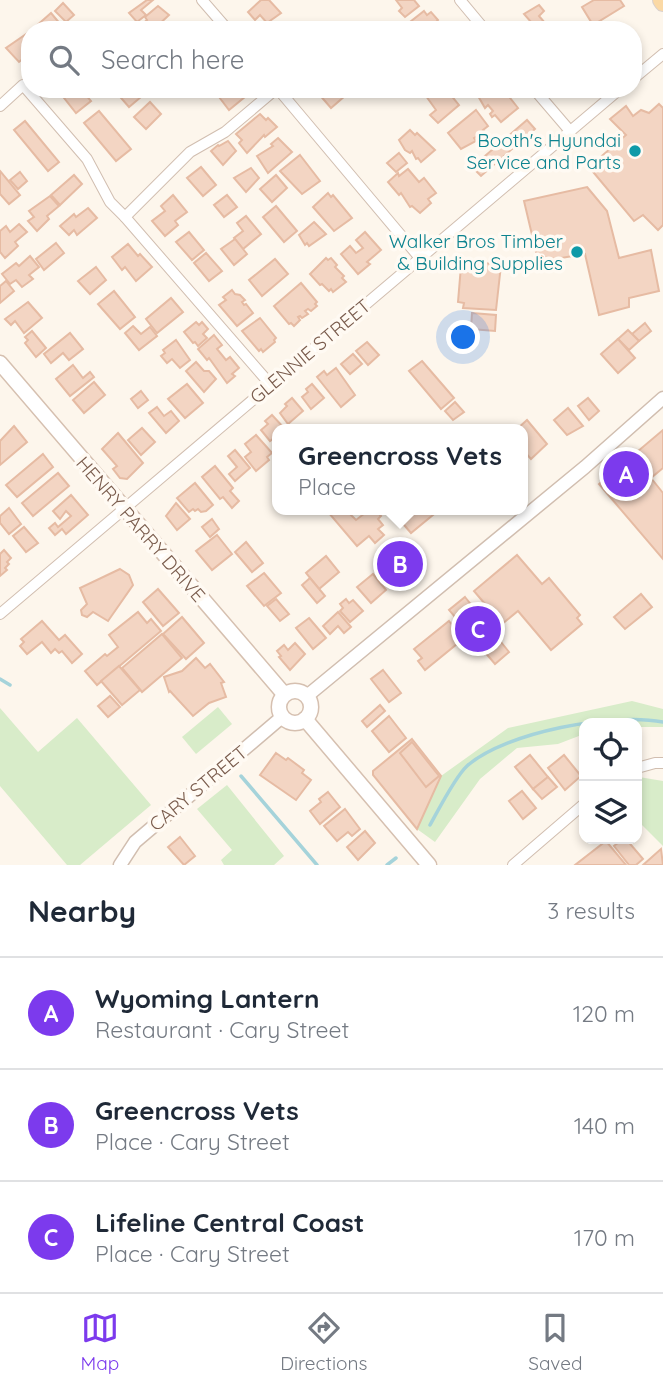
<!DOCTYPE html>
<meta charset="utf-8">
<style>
body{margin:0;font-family:Quicksand,sans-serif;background:#f6f6f7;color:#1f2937}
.controls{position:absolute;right:21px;bottom:21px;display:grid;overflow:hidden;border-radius:14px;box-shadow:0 4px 10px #0003}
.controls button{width:63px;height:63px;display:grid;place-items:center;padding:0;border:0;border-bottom:2px solid #e0e1e3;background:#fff;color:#1f2937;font:35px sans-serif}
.you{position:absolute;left:464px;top:338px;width:24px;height:24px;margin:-18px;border:5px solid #fff;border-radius:50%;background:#1a73e8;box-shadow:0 0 0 10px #1a73e833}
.badge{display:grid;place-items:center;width:46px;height:46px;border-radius:50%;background:#7c3aed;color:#fff;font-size:23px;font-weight:700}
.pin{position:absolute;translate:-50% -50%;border:4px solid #fff;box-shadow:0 2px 7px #0006}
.popup{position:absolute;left:272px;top:424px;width:256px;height:91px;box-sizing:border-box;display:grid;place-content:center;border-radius:14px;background:#fff;filter:drop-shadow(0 2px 5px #0005);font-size:23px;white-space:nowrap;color:#747a83}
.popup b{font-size:26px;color:#1f2937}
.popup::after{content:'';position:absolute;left:50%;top:100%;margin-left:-14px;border:14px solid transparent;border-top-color:#fff}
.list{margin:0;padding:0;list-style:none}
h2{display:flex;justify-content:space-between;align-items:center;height:91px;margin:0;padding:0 28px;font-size:30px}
h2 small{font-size:23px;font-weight:400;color:#747a83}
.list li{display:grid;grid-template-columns:46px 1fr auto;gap:21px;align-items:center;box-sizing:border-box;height:112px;padding:0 28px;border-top:2px solid #e0e1e3}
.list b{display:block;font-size:26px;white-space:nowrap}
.list p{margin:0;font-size:23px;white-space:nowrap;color:#747a83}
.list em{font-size:23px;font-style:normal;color:#747a83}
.icon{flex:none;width:38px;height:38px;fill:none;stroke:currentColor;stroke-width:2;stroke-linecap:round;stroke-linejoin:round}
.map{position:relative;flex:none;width:663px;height:865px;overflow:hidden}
.search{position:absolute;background:#fff;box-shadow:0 4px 10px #0003;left:21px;right:21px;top:21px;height:77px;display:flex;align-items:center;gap:18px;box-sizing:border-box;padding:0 24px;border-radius:28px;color:#747a83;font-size:26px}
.sheet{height:427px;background:#fff}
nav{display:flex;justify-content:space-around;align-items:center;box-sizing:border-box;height:98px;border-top:2px solid #e0e1e3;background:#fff;font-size:19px;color:#747a83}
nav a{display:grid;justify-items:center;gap:4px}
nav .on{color:#7c3aed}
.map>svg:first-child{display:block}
.green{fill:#d8ecc9}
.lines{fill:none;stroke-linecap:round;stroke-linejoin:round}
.stream{stroke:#a5d3da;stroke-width:3.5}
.building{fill:#f3d5c3;stroke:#e6bba3;stroke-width:2}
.minor-casing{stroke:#d1beb0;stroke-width:12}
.tertiary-casing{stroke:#d1beb0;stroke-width:15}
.secondary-casing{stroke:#d6c0b0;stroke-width:17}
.primary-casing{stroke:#dad1cd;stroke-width:18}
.minor{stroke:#fff;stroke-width:10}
.tertiary{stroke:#fff;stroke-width:12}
.secondary{stroke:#fff;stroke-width:14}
.primary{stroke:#fbd9a5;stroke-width:16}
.culture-dot{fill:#0f9aa8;stroke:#fffaf3;stroke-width:2.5}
.labels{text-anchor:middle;stroke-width:7;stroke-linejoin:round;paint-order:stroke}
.culture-label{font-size:19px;fill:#0d838f;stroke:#fffaf3;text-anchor:end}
.street-label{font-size:19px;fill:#7a5c4d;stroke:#fffaf3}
</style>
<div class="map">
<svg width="663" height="865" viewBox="0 0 663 865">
<rect width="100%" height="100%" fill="#fdf6ec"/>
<g class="green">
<path d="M632,701L663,709V727H637V723H584V734L558,744L517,748L480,779L435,842L417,829L441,776L508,728Z"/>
<path d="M218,707L232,724L196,754L182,737Z"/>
<path d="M0,708L38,752L77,718L151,805L80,865H67L0,786Z"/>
<path d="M639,777L663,781V846L637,820V779Z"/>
<path d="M227,785L284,856L274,865H224L221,860L232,850L197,809Z"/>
</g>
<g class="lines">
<g class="stream">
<path d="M0,679L10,685"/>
<path d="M241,776L317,865"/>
<path d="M430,825C439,809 455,777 467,766C505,732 614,712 663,722"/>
<path d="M387,865L396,858"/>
</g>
</g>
<g class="building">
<path d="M147,0H153L141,10L146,15L137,22L129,13Z"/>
<path d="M261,0H269L281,13L267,23L260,15L255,20L248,12Z"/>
<path d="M396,0H414L419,6L405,17L399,11L402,8Z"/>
<path d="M594,0H620L624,6L593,25L582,7Z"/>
<path d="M63,3L74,15L66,22L55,11Z"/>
<path d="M539,5L544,11L539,16L545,23L538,30L524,14Z"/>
<path d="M158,6L169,15L153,30H146L141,25L147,20L145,17Z"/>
<path d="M424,11L427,15L431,12L438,20L429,30H416L410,22Z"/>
<path d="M51,13L61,25L56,30H35L34,28Z"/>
<path d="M29,32L30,53L19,62L6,48Z"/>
<path d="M57,89H81L91,101L76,113Z"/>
<path d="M134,89L141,97L129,107L114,90Z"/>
<path d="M228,89H241L246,96L229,110L219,97Z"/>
<path d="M322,89H342L346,95L331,108L318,93Z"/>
<path d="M421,89H446L459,105L438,123L430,115L436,110Z"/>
<path d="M474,89H503L518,108L501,122L495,115L492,117L490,114L493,111L488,105L485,108Z"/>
<path d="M150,102L161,114L146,129L134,117Z"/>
<path d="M659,104L663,108V225L658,230L643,215L634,221L589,167L626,135L610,119L626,106L633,116L641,110L649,113Z"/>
<path d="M476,110L488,126L483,130L485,132L474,138L476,141L461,149L448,133Z"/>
<path d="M99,111L131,149L116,161L84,123Z"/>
<path d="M260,114L266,120L268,118L277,127L265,137L264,135L247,153L239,143L242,140L236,134Z"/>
<path d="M527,120L535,129L481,176L472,167Z"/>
<path d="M25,121L59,162L48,171L14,130Z"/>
<path d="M410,130L415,135L417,133L435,150L421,162L418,158L416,159L412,151L410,153L405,150L399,140Z"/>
<path d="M278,138L292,152L268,173L257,156L273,146L271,144Z"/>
<path d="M228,141L236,151L223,165L211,151L218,145L219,146Z"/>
<path d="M399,153L407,163L396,172L387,163Z"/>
<path d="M300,155L320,181L302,194L280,171Z"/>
<path d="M201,167L216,185L203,196L187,178Z"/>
<path d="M251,168L259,178L246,192L234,178Z"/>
<path d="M408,169L419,182L424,178L436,193L428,199L431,203L420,213L412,206L410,207L401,193L399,195L388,182L398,173L399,176Z"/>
<path d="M0,171L20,195L9,204L0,194Z"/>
<path d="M20,172L27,181L18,189L10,180Z"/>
<path d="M74,175L82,184L60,205L51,195Z"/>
<path d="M276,175L287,188L272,202L260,189Z"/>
<path d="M587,187L607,211L619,258L651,250L659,291L629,298V307L599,315L585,254L555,259L537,256L524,201Z"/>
<path d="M328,193L331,197L333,195L352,218L334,231L313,207Z"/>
<path d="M173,195L187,212L175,221L178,225L165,236L152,221L165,211L161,206Z"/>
<path d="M227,195L237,207L224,217L214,205Z"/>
<path d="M50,196L59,206L47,216L49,219L37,231L28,221L34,217L29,211Z"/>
<path d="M276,206L297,231L284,242L263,217Z"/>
<path d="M88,208L97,218L77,235L74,230L69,235L60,226L74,214L76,217Z"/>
<path d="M246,216L261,234L243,249L234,238L243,231L237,223Z"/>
<path d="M314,222L326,234L309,246L307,243L305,245L299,235Z"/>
<path d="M19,224L27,232L15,242L18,246L5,258L0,252V231L6,226L10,232Z"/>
<path d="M189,232L204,250L192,260L176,242Z"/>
<path d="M365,232L381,250L367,262L370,264L358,274L341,254L350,246L356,253L363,248L356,240Z"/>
<path d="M235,239L247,254L234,265L221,249Z"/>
<path d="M56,243L64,253L44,270L36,259Z"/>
<path d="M128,244L138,256L140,254L152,267L136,281L125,267L122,270L112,257Z"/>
<path d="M206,253L222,271L209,281L194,263Z"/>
<path d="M30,256L39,267L29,275L33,279L22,287L16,280L10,284L2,274L16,263L19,266Z"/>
<path d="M326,258L328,260L331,258L337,265L335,267L344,276L342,278L346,282L333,292L331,289L329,291L322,284L320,285L310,274Z"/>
<path d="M275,259L288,274L262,296L249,280Z"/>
<path d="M467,261L501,265L496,310L463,308L464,303L458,302L461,266L466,267Z"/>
<path d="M96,267L106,280L90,294L78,281Z"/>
<path d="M6,281L14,291L0,303V286Z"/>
<path d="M301,283L317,302L315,304L317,306L311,311L308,309L305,311L308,314L302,318L300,316L298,317L300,320L294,326L291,323L289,324L274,306Z"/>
<path d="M232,290L235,294L240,295L245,300L242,302L244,305L246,304L253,313L237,326L219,305L226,300L223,297Z"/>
<path d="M114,291L135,317L120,329L98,304Z"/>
<path d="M171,298L183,312L157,333L146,319Z"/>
<path d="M28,302L42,318L24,333L15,321L11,325L5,319Z"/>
<path d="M472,313L496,315L495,331L471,329Z"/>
<path d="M260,318L276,338L274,340L275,342L263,352L261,349L259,351L242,331Z"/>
<path d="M196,322L199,325L202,322L208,329L203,334L207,338L198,346L195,342L193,343L184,332Z"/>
<path d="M645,323L651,331L639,341L632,334Z"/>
<path d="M133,326L141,334L150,327L157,336L139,350L125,333Z"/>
<path d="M628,330L639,341L629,350L618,339Z"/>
<path d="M32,331L46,348L36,357L25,343L28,340L25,337Z"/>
<path d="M70,333L83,349L69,360L63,353L51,363L44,354Z"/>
<path d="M214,335L222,345L217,349L226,360L230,357L239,368L232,374L235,376L227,383L209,358L207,360L198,349Z"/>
<path d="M618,339L635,358L618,373L601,354Z"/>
<path d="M176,340L190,360L180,368L172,359L167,363L161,356L165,353L163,350Z"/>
<path d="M367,342L379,355L368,365L356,351Z"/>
<path d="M353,354L362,364L350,374L341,364Z"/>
<path d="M422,361L454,398L441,409L409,371Z"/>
<path d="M196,362L204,371H209L216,379L204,392L186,371Z"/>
<path d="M73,365L83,378L90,372L94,377L70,396L56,379Z"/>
<path d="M336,368L355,395L341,407L317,377L324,371L327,375Z"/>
<path d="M94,382L105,395L84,413L73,400Z"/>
<path d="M187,384L203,403L185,418L168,399Z"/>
<path d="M312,384L324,398L311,409L302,397L308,392L306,389Z"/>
<path d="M141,391L148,400L138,408L131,399Z"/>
<path d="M292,398L303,411L288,424L280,413L287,406L285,404Z"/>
<path d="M588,398L599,411L589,420L578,406Z"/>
<path d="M455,402L464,412L453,420L445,411Z"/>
<path d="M157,407L164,416L171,411L179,421L166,433L149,413Z"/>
<path d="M568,408L583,426L567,435L554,420Z"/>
<path d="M272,415L285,429H278V435L270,441L261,430L268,424L265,421Z"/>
<path d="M527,420L547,444L531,459L522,449V429H517Z"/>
<path d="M14,426L27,442L0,465V441Z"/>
<path d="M142,428L155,442L141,455L128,440Z"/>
<path d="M663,430V468L651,478L663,493V559L599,484Z"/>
<path d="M118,433L143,463L127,479L120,478L113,469L117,466L102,449Z"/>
<path d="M256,435L272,453L267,457L269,460L256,471L245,457L251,452L245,444Z"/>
<path d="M235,450L250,468L235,481L229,474L237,467L228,456Z"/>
<path d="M43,454L53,467L17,497L6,485Z"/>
<path d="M215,466L233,488L230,491L239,501L232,508L223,497L220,499L202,477Z"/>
<path d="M58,473L69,486L33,516L22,503Z"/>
<path d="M195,483L213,505L206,511L201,512L198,509L195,511L193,509L189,512L177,498Z"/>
<path d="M71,495L88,515L66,534L62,529L55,535L49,528L55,523L58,527L71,516L66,511L60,519L53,511Z"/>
<path d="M176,503L190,519L177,530L166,516Z"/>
<path d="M9,508L21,524L9,534L0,523V516Z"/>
<path d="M331,510H357L351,515L356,520L369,510H375L381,516L378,519L383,525L378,529L384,535L375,543L369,536L357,546L328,512Z"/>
<path d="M394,510H439L411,533L392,511Z"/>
<path d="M212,519L219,529L210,537L202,527Z"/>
<path d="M24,527L38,543L26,552L13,536Z"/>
<path d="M217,535L232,554L212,570L196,551Z"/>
<path d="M246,542L263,563L252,572L235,552Z"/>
<path d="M398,549L414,569L403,578L386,558Z"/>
<path d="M4,550L11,558L7,562L9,564L5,568L7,570L0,576V554Z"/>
<path d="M517,555L542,584L549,578L580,615L577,618L582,624L551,650L518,611L502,624L474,591Z"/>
<path d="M326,556L339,572L319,589L306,573Z"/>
<path d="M120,569L129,575L133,585L108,621L93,612L87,617L82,615L81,610L87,604L80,588Z"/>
<path d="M264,573L281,593L264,606L247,586Z"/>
<path d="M373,574L386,590L371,603L357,587Z"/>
<path d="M310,578L325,596L317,603L302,585Z"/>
<path d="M158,589L179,613L163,626L143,602Z"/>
<path d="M641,594L652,607L625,629L614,617Z"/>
<path d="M465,597L509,652L495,664L449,610Z"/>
<path d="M276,599L289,614L280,621L267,606Z"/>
<path d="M346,599L349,603L353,600L363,611L350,622L340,611L343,608L340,604Z"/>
<path d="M138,612L147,623L151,619L161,631L97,685L85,671L105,654L107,656L118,647L109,635Z"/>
<path d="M338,612L351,627L344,633L338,626L330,634L323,626Z"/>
<path d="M182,617L204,643L186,659L163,634Z"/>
<path d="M309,618L326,638L313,649L296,628Z"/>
<path d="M42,621L59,640L65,635L82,654L72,663L62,651L59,653L55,649L51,653L42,642L27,654L20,646L24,642L21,639Z"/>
<path d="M449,621L463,639L425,670L418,661L422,658L414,649Z"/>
<path d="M162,634L182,658L142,692L122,668Z"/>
<path d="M295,643L305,654L290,670L279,657L281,656L277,651L284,645L288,650Z"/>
<path d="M196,658L205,668L210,664L224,682L221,683L226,697L209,703L193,716L170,691L169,692L164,677L182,671Z"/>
<path d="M119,666L140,690L122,705L101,681Z"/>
<path d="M383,670L401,693L389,702L371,679Z"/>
<path d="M110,696L120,707L108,717L98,706Z"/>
<path d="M380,705L385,711L367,727L362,721Z"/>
<path d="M389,716L406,738L389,752L372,731Z"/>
<path d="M412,739L441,776L417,829L373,775V771Z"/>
<path d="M412,742L439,776L426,787L400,753Z"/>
<path d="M276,753L286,760L288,758L304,770L302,773L311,780L296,800L260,775Z"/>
<path d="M530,755L548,777L533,789L515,767Z"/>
<path d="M564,755L581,776L565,790L548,768Z"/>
<path d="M548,777L557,787L542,799L533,789Z"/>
<path d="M522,791L536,808L523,819L509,801Z"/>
<path d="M328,792L340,807L320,824L310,811L321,802L319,799Z"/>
<path d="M345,809L360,829L352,836L348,832L337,841L324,826Z"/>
<path d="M365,831L375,843L358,860L347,847Z"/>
<path d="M180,837L195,856L184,865L168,847Z"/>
<path d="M623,839H626L643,859L636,865H629L614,846Z"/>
<path d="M606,841L626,865H575Z"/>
<path d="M661,849L663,865H643Z"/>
</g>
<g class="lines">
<defs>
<g id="minor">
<path d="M202,0L228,30"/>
<path d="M460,0L485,30"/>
<path d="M633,79L663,54"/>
<path d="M278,89L420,258"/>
<path d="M534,89L570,131"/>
<path d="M0,106L23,85L87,159L110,202L125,217L270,384"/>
<path d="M125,217L190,152L225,132L276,89"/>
<path d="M0,614L620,89"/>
<path d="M637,768L655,763H663"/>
<path d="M513,865L584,804"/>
</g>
<g id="tertiary">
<path d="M307,696L585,467L663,398"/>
<path d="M120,865L135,842L282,717"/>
</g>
<g id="secondary">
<path d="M0,363L284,694"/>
<circle cx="295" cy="707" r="16"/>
<path d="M305,719L429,865"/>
</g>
<path id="primary" d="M661,0L663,3"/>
</defs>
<use href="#minor" class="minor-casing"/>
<use href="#tertiary" class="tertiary-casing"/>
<use href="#secondary" class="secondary-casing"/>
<use href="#primary" class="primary-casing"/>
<use href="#minor" class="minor"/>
<use href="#tertiary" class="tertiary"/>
<use href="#secondary" class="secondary"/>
<use href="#primary" class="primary"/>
</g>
<g class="culture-dot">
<circle cx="635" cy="151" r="7"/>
<circle cx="577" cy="252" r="7"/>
</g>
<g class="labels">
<g class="culture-label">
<text x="621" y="147">Booth's Hyundai<tspan x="621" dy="22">Service and Parts</tspan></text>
<text x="563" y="248">Walker Bros Timber<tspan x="563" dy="22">&amp; Building Supplies</tspan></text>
</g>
<g class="street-label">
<text transform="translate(310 351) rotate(-40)" y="7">GLENNIE STREET</text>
<text transform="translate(141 529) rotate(49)" y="7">HENRY PARRY DRIVE</text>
<text transform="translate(198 788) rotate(-40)" y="7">CARY STREET</text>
</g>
</g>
</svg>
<div class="controls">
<button><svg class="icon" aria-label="locate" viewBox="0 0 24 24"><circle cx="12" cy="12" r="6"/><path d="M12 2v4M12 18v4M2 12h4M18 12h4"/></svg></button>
<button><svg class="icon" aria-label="layers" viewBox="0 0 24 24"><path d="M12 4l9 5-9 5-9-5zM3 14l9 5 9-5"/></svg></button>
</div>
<div class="you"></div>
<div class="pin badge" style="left:626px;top:474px">A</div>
<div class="pin badge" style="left:400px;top:564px">B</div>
<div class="popup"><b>Greencross Vets</b>Place</div>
<div class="pin badge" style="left:478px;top:629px">C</div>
<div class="search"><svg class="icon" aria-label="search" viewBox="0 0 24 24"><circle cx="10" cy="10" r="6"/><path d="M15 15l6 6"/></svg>Search here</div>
</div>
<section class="sheet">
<h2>Nearby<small>3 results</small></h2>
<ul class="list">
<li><span class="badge">A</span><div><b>Wyoming Lantern</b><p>Restaurant · Cary Street</p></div><em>120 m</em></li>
<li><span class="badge">B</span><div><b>Greencross Vets</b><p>Place · Cary Street</p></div><em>140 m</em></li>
<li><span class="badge">C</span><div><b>Lifeline Central Coast</b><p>Place · Cary Street</p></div><em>170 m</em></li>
</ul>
</section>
<nav>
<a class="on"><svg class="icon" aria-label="map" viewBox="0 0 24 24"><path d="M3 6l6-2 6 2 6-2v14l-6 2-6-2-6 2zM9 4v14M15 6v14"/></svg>Map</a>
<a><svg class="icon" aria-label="directions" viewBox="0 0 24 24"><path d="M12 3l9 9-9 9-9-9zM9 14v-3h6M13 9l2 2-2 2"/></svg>Directions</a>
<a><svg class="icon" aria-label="saved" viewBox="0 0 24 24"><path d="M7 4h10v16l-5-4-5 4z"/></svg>Saved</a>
</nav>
